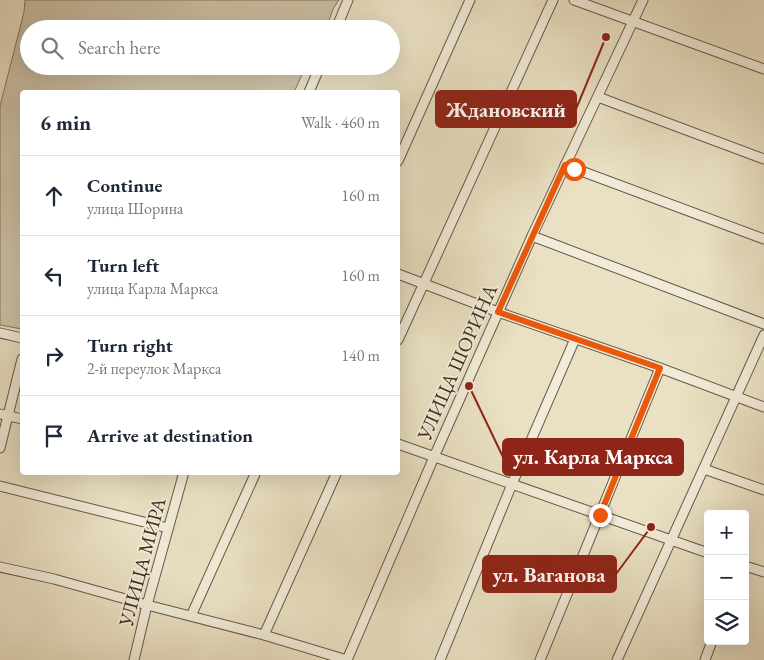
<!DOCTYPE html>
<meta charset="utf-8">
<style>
body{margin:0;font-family:"EB Garamond",serif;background:#f2f2f3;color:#1f2937}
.controls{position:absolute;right:15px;bottom:15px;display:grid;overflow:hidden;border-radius:5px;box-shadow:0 5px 20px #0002}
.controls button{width:45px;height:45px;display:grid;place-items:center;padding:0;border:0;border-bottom:1px solid #e0e1e3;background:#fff;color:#1f2937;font:25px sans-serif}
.stop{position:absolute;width:15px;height:15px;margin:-11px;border:4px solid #ea580c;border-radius:50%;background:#fff}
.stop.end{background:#ea580c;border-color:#fff;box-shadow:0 1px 5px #0008}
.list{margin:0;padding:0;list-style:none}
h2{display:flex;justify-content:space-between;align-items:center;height:65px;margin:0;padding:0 20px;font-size:21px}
h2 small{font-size:16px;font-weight:400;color:#747a83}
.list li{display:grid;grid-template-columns:32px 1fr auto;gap:15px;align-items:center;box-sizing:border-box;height:80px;padding:0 20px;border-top:1px solid #e0e1e3}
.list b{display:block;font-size:19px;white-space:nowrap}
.list p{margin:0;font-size:16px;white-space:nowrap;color:#747a83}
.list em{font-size:16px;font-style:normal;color:#747a83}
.icon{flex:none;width:28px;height:28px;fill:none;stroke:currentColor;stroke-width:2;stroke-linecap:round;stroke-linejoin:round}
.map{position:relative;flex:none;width:764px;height:660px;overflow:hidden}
.search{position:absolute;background:#fff;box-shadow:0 5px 20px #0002;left:20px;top:20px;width:380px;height:55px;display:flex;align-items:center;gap:12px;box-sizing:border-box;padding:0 18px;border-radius:28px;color:#747a83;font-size:19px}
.panel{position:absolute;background:#fff;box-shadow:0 5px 20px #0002;left:20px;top:90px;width:380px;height:385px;border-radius:5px}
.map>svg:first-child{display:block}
.green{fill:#cdc2a7;stroke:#867662}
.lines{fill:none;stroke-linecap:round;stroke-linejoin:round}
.minor-casing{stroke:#6a5846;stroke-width:11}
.minor{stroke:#f1ecd9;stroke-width:9}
.route{stroke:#ea580c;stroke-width:6}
.labels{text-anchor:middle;stroke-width:4;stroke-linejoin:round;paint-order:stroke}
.street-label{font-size:20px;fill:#3f2b1c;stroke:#f1ecd9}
.leader{fill:none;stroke:#8f2418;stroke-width:2}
.callout-dot{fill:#8f2418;stroke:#f1ecd9;stroke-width:2}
.callout{fill:#8f2418;stroke:#8f2418;stroke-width:2}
.callout-label{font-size:21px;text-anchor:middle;font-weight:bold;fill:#fff}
</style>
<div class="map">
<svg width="764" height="660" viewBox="0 0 764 660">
<rect width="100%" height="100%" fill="#eae1c4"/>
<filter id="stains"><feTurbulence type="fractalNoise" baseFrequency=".004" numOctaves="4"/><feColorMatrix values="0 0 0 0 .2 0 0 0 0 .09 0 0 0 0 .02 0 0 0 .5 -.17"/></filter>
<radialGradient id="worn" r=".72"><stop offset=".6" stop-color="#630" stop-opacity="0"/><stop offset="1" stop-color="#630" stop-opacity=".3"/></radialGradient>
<path class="green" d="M25,0H339L333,9L326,29H29V66H306L294,92H22V329L0,325V106L24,12Z"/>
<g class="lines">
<defs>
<g id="minor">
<path d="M574,0L764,69"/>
<path d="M336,29L348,0"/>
<path d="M309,92L320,66"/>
<path d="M598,97L764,159"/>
<path d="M398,161L470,0"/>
<path d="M565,165L764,239"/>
<path d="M532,236L764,324"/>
<path d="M398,274L498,312L660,368L764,407"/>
<path d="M0,333L22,338"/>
<path d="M398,340L553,0"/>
<path d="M0,414L22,419"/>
<path d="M398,444L708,553"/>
<path d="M0,448L22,359"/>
<path d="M704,469L764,490"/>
<path d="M0,486L168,528"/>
<path d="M745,566L764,572"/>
<path d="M0,567L54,579L147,605L264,635L347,660L434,457L532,236L643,0"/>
<path d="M191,616L256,472"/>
<path d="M264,635L337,472"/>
<path d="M134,660L147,605L184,472"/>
<path d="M440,660L512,484L575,339"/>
<path d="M540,660L660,368"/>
<path d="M617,660L764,335"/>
<path d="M705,660L712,641"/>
</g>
</defs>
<use href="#minor" class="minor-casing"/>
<use href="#minor" class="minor"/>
</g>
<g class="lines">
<path class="route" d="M574,169L565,165L498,312L660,368L600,515"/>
</g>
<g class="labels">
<g class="street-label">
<text transform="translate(457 362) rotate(-66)" y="7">УЛИЦА ШОРИНА</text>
<text transform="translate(142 562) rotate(-75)" y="7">УЛИЦА МИРА</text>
</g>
</g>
<path class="leader" d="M606 37L576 109M469 386L503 457M651 527L616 574"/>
<g class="callout-dot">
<circle cx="606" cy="37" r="5"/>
<circle cx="469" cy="386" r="5"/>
<circle cx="651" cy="527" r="5"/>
</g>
<g class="callout">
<rect x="436" y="91" width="140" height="36" rx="5"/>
<rect x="503" y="439" width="180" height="36" rx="5"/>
<rect x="483" y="556" width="133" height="36" rx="5"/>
</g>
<g class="callout-label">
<text x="506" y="117">Ждановский</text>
<text x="593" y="464">ул. Карла Маркса</text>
<text x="549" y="582">ул. Ваганова</text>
</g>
<rect width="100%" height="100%" filter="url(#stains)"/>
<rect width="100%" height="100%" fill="url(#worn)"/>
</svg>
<div class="controls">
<button>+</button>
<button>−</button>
<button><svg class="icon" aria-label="layers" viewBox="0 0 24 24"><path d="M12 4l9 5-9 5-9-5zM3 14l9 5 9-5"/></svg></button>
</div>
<div class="stop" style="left:574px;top:169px"></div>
<div class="stop end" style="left:600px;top:515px"></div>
<div class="search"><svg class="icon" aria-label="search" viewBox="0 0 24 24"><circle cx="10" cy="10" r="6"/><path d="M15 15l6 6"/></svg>Search here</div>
<section class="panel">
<h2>6 min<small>Walk · 460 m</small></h2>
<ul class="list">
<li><svg class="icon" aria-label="ahead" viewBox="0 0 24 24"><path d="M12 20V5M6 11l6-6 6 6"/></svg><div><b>Continue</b><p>улица Шорина</p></div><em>160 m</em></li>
<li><svg class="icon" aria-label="left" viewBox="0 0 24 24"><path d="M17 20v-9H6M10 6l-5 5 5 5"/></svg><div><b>Turn left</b><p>улица Карла Маркса</p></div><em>160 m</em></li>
<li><svg class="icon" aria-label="right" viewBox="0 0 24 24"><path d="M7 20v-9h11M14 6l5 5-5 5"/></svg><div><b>Turn right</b><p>2-й переулок Маркса</p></div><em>140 m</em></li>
<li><svg class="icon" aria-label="arrive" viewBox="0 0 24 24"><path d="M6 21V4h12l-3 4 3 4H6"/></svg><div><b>Arrive at destination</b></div></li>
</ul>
</section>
</div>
